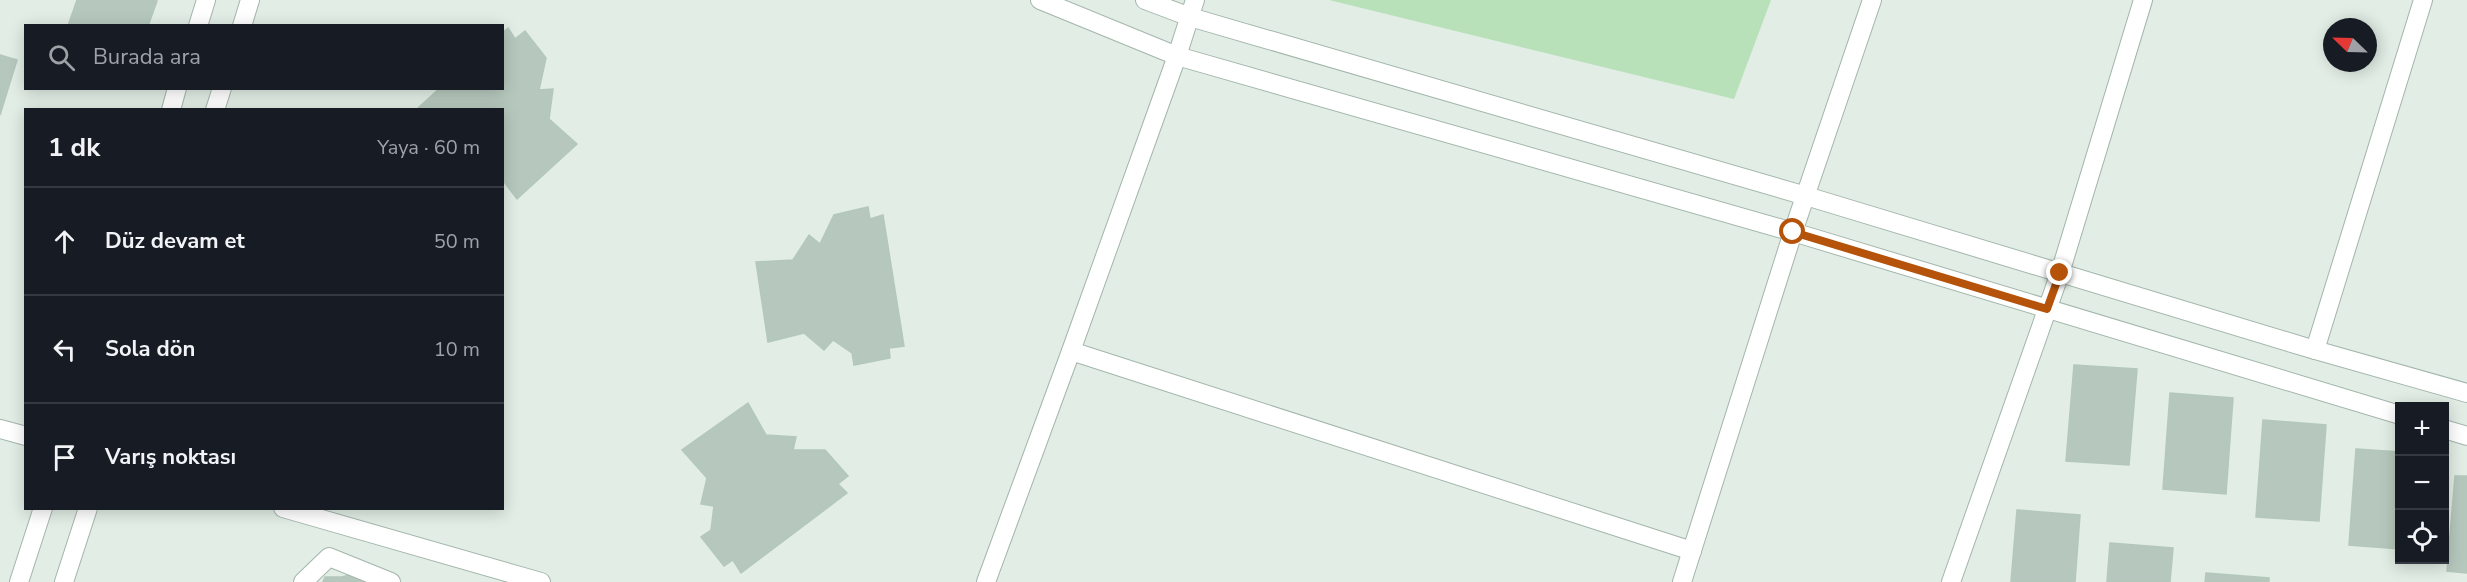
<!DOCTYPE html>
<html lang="tr">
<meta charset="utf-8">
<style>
body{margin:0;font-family:"Nunito Sans",sans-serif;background:#242831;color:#f1f3f6}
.controls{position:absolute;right:18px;bottom:18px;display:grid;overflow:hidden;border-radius:0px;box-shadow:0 3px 15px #0003}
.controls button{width:54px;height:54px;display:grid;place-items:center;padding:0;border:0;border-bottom:2px solid #363941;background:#171b24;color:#f1f3f6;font:30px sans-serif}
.compass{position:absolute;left:2323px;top:18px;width:54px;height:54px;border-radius:50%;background:#171b24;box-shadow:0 3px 15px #0003;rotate:293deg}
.stop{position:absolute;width:18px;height:18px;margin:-14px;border:4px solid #b45309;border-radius:50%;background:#fff}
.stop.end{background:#b45309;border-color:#fff;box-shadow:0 2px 6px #0008}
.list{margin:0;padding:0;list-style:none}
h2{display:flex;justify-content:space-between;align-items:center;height:78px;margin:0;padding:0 24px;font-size:26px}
h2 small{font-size:20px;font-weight:400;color:#9ea1a6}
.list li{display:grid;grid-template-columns:39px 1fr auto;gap:18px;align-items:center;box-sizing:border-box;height:108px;padding:0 24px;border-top:2px solid #363941}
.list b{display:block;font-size:22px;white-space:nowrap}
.list em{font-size:20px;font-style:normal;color:#9ea1a6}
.icon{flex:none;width:33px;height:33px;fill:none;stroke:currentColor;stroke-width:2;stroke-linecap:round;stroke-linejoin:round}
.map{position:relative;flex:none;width:2467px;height:582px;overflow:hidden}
.search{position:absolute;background:#171b24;box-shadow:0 3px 15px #0003;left:24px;top:24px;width:480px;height:66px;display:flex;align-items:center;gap:15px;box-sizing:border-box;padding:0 21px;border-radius:0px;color:#9ea1a6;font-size:22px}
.panel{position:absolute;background:#171b24;box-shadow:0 3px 15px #0003;left:24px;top:108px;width:480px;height:402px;border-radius:0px}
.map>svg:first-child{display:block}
.green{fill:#b8e1b9}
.building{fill:#b6c8bd;stroke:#b3c8ba;stroke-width:1.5}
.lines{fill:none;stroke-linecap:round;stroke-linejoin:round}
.minor-casing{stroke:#a3b6ab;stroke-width:20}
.minor{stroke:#fff;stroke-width:18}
.route{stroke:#b45309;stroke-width:8}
</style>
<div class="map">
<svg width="2467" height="582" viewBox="0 0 2467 582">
<rect width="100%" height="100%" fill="#e1ede5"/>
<path class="green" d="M1329,0H1771L1734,99Z"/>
<g class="building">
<path d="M77,0H153L157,1L148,26H68Z"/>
<path d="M508,28L515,39L525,31L546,58L539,90L553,89L549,119L577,144L517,199L502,179V110H416L440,88H502V33Z"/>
<path d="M0,55L17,60L0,115Z"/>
<path d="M868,207L870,219L883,215L904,346L889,348L890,358L854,365L852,353L833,340L824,350L804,333L768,342L756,262L793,260L809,235L820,244L834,215Z"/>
<path d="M2074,365L2137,369L2129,465L2066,461Z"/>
<path d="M2170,393L2233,398L2226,494L2163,489Z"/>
<path d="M748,403L766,435L796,437L793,450H825L848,476L838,484L847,493L741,573L733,560L724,566L701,537L711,530L714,506L701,504L707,478L682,450Z"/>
<path d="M2263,420L2326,425L2319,521L2256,517Z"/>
<path d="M2356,449L2400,452V549L2349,545Z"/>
<path d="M2455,476H2467V573L2447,571Z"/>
<path d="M2017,510L2080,515L2075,582H2011Z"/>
<path d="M2110,543L2173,548L2170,582H2107Z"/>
<path d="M361,572L372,582H323L325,577H342Z"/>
<path d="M2206,573L2269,578V582H2205Z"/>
</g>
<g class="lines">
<defs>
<g id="minor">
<path d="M1040,0L1177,56L1793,232L2400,415"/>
<path d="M1145,0L1190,17L1806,196L2315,350L2467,393"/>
<path d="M198,26L206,0"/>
<path d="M242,26L250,0"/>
<path d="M171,110L177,88"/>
<path d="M215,110L222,88"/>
<path d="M2315,350L2423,0"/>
<path d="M1071,351L1692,551"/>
<path d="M0,429L26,436"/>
<path d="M2444,429L2467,436"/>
<path d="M283,508L541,582"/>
<path d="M19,582L43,508"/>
<path d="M64,582L88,508"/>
<path d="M303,582L329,557L391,582"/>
<path d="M986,582L1071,351L1177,56L1195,0"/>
<path d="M1682,582L1793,232L1872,0"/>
<path d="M1951,582L2060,273L2143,0"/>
</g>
</defs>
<use href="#minor" class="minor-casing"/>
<use href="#minor" class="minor"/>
</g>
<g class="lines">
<path class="route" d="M1793,232L2047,309L2060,273"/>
</g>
</svg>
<div class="controls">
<button>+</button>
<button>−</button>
<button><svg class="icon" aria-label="locate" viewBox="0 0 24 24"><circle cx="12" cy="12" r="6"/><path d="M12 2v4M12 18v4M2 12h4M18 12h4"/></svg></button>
</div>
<svg class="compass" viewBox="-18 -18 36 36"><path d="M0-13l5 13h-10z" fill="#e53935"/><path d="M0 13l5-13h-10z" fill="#9ea1a6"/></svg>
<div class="stop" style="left:1793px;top:232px"></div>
<div class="stop end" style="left:2060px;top:273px"></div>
<div class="search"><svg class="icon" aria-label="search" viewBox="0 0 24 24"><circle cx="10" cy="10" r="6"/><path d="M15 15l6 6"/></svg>Burada ara</div>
<section class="panel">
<h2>1 dk<small>Yaya · 60 m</small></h2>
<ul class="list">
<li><svg class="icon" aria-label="ahead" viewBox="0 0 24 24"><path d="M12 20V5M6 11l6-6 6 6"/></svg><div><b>Düz devam et</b></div><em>50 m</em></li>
<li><svg class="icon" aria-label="left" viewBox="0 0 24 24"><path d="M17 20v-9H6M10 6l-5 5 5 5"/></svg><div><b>Sola dön</b></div><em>10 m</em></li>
<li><svg class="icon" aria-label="arrive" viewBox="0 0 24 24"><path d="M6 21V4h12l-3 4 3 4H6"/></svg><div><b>Varış noktası</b></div></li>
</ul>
</section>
</div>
